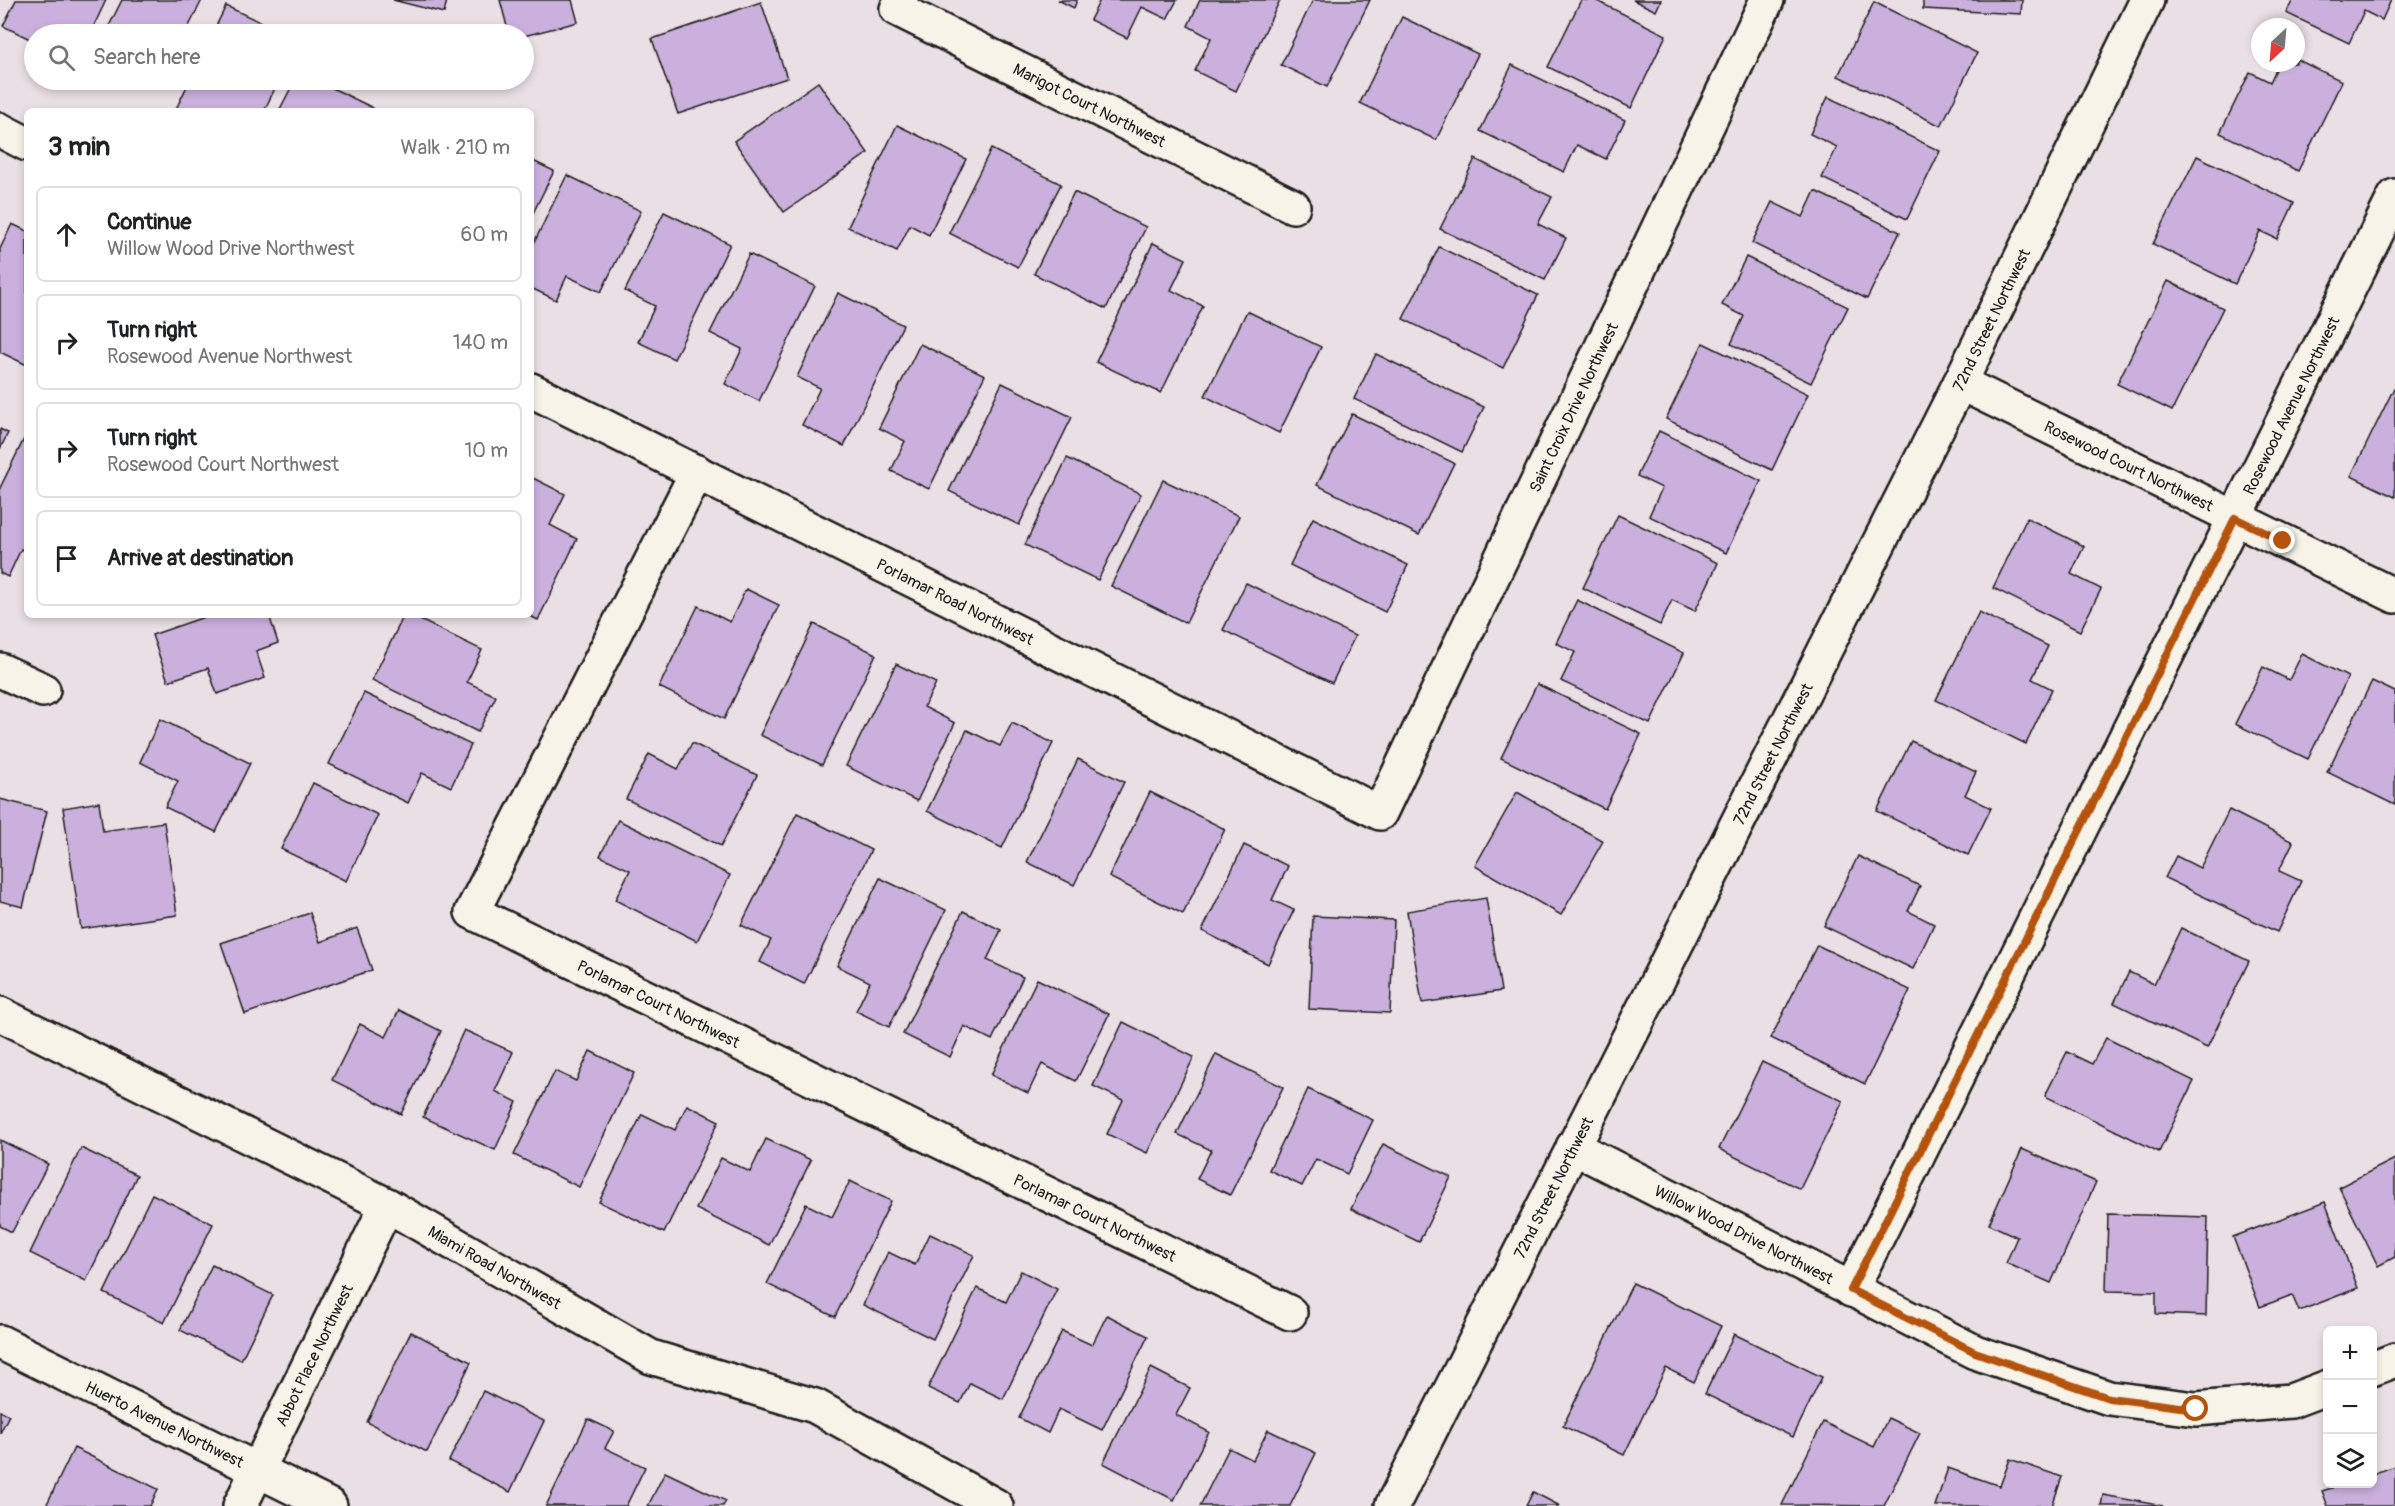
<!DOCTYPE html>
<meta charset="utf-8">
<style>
body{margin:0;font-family:Pangolin,sans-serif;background:#f2f2f2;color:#202124}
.controls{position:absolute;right:18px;bottom:18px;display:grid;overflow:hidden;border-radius:9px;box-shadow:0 3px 9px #0003}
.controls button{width:54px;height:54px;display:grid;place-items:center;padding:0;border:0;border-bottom:2px solid #e0e0e0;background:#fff;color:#202124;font:30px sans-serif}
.compass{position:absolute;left:2251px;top:18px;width:54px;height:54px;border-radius:50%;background:#fff;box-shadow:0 3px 9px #0003;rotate:206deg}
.stop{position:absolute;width:18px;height:18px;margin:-14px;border:4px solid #b45309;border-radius:50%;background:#fff}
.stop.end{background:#b45309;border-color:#fff;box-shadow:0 2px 6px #0008}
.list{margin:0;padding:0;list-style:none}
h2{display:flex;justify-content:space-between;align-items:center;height:78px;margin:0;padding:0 24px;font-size:26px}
h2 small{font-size:20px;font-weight:400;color:#757577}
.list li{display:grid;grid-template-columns:39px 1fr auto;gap:18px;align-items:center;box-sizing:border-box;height:96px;margin:0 12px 12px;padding:0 12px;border:2px solid #e0e0e0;border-radius:9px}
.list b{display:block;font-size:22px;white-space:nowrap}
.list p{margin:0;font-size:20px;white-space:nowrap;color:#757577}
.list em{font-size:20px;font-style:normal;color:#757577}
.icon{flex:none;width:33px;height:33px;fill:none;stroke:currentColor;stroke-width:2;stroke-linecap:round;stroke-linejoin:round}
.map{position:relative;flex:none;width:2395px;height:1506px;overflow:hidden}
.search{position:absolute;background:#fff;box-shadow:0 3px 9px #0003;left:24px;top:24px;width:510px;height:66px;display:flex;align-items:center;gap:15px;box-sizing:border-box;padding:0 21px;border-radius:33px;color:#757577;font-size:22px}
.panel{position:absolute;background:#fff;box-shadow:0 3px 9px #0003;left:24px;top:108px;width:510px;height:510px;border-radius:9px}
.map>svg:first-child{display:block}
.building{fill:#cbb0de;stroke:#1c1c1c;stroke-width:1.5}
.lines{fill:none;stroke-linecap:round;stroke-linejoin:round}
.minor-casing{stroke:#1c1c1c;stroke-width:38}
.tertiary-casing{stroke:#1c1c1c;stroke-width:38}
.minor{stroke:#f7f3e8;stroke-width:33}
.tertiary{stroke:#f7f3e8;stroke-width:33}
.route{stroke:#b45309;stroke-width:8}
.labels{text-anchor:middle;stroke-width:5;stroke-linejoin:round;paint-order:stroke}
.street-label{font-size:16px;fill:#1c1c1c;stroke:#f7f3e8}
</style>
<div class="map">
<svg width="2395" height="1506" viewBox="0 0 2395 1506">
<rect width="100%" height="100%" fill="#eadfe5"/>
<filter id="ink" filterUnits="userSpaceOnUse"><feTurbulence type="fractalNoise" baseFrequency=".0167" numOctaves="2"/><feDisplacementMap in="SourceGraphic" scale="12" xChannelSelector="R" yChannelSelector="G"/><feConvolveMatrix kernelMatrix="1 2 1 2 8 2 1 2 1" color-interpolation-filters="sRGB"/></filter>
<g filter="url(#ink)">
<g class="building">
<path d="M16,0H106L90,34H34V41L3,26Z"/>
<path d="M122,0H202L185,34H105Z"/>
<path d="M393,0H447L444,13Z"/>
<path d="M500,0H572L578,22L524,36L509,34Z"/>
<path d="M1058,0H1077L1074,8Z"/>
<path d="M1100,0H1177L1167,19L1142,7L1127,38L1090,20Z"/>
<path d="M1200,0H1280L1236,91L1195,71L1211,38L1188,26Z"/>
<path d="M1313,0H1370L1327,87L1281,65Z"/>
<path d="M1581,0H1595L1666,35L1631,108L1548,67Z"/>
<path d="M1633,0H1661L1656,11Z"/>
<path d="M1923,0H2022L2021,14L1923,9Z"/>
<path d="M2293,0H2391L2382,20L2364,11L2349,43L2286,13Z"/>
<path d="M761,2L787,78L678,114L652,39Z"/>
<path d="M1874,2L1977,53L1941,126L1838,76Z"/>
<path d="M226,6L286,34H212Z"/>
<path d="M1402,17L1478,54L1436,140L1360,103Z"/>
<path d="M2296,59L2342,81L2298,171L2220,133L2250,72L2270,82L2279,63H2296Z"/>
<path d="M1512,65L1625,120L1606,159L1577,145L1564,172L1480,131Z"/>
<path d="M113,80H132L129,87Z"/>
<path d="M190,80H279L264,111H175Z"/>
<path d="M295,80H316L373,108L372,111H279Z"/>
<path d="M818,82L868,153L784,212L734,141Z"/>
<path d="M1828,97L1940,151L1907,219L1822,178L1837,147L1810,134Z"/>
<path d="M897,125L966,159L929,235L910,225L897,251L848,227Z"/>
<path d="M991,149L1061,184L1018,267L949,233Z"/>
<path d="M2197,156L2294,203L2277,239L2260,231L2235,284L2153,244Z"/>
<path d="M1475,159L1552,197L1538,224L1566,238L1545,280L1440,229Z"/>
<path d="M531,160L554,171L531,217Z"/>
<path d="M567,175L641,211L601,292L567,276L556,300L531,288V249Z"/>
<path d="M1815,191L1900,232L1867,299L1752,243L1772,202L1803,217Z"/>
<path d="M1074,192L1146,227L1106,309L1034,274Z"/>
<path d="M664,212L730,244L674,359L638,342L655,306L625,291Z"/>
<path d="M12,224L27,231V365L0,352V249Z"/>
<path d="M1153,243L1186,259L1171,290L1203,306L1161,393L1096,362Z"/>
<path d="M1439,247L1538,295L1503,368L1403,319Z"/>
<path d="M749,254L815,286L759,401L725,384L742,349L710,333Z"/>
<path d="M1746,257L1848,307L1811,383L1731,344L1744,316L1722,305Z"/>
<path d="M2168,281L2223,308L2172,411L2117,384Z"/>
<path d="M838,293L903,325L844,446L802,425L820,388L797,377Z"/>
<path d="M1247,311L1321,347L1279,433L1205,396Z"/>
<path d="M1703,343L1808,394L1772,470L1666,419Z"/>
<path d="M920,344L985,375L929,489L891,471L905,441L879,428Z"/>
<path d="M1376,354L1484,407L1462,452L1354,399Z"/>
<path d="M1002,383L1072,417L1019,525L949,491Z"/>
<path d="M2394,388L2395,389V497L2351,476Z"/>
<path d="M1352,414L1454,463L1419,535L1317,485Z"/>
<path d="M0,429L8,433L0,449Z"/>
<path d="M1659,431L1761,481L1726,553L1649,516L1662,488L1637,476Z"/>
<path d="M24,439L27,440V552L21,549L8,577L0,573V488Z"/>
<path d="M1067,458L1141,494L1098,580L1025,545Z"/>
<path d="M531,477L565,494L550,525L577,539L538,620L528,615H531Z"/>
<path d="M1163,480L1239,516L1186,623L1111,586Z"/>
<path d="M1618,515L1718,563L1695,611L1672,600L1660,625L1583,588Z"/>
<path d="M1313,518L1408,565L1385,612L1290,565Z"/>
<path d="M2027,518L2084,546L2071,574L2101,589L2080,631L1993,588Z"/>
<path d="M1246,583L1355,636L1332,683L1223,630Z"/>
<path d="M746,589L779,605L724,719L659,687L698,606L730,622Z"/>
<path d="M1577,600L1684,653L1650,724L1561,681L1575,652L1556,643Z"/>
<path d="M1979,612L2048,646L2032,679L2052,689L2026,744L1936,700Z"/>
<path d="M210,615H269L278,643L256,651L265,678L217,694L208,668L168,681L152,635Z"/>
<path d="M404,615H410L482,650L467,682L496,696L478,732L372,680Z"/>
<path d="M814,624L876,654L822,765L760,735Z"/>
<path d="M2302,654L2348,677L2308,759L2235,724L2263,667L2289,680Z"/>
<path d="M896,664L936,683L924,707L955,723L917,801L846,766Z"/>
<path d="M2372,681L2395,692V805L2327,772Z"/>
<path d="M1537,684L1641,734L1605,809L1501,758Z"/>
<path d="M364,693L471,745L451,787L422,773L408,803L329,764Z"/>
<path d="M160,719L250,763L216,832L165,807L178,781L140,762Z"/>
<path d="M1012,723L1053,743L1002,848L927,811L967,730L1000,746Z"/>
<path d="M1911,741L1976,772L1965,795L1991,808L1968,855L1877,811Z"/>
<path d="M692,743L757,775L721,846L626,799L649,754L678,769Z"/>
<path d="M1078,759L1124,782L1074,885L1027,862Z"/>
<path d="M313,783L378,815L346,881L281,849Z"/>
<path d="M1150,792L1225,829L1183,914L1109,877Z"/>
<path d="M1517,792L1603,841L1561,915L1475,866Z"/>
<path d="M0,799L47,811L23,907L0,901Z"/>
<path d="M99,802L103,831L164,822L177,915L81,929L63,808Z"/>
<path d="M2229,810L2293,842L2279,871L2301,881L2277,932L2165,878L2176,856L2200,868Z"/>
<path d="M797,813L871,850L804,984L760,962L771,940L741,925Z"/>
<path d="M618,820L730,875L697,941L615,900L630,870L600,856Z"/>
<path d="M1244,845L1288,866L1272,900L1294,910L1268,964L1202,931Z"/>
<path d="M1858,856L1920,886L1908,911L1934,924L1913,969L1824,926Z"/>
<path d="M880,878L946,910L889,1027L856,1011L870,982L837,966Z"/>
<path d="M1486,898L1501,991L1422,1003L1407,911Z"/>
<path d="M963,911L1001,930L987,960L1023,977L992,1040L964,1026L950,1057L903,1034Z"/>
<path d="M310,913L320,942L357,928L372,970L245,1014L221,943Z"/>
<path d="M1313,916L1394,920L1390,1013L1309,1009Z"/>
<path d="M2181,928L2249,961L2207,1048L2114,1003L2129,972L2154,984Z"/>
<path d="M1817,945L1910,990L1865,1084L1771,1038Z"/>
<path d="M1037,979L1109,1014L1076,1081L1042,1064L1028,1093L991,1075Z"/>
<path d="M399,1010L441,1031L401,1114L332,1080L360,1024L386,1037Z"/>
<path d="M1123,1022L1194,1057L1147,1153L1107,1134L1123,1100L1093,1086Z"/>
<path d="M464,1030L513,1052L495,1091L517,1102L495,1150L423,1117Z"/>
<path d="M2106,1038L2194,1081L2159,1152L2045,1096L2067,1052L2092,1064Z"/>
<path d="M590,1051L634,1073L579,1187L514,1155L555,1071L576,1081Z"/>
<path d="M1216,1054L1283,1087L1230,1195L1197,1179L1211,1150L1177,1134Z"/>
<path d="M1762,1062L1843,1101L1800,1189L1719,1149Z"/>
<path d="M1308,1089L1373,1120L1347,1174L1316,1159L1302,1186L1269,1170Z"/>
<path d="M687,1105L719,1121L664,1233L599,1202L642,1114L675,1130Z"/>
<path d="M766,1139L811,1160L769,1245L696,1209L721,1158L750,1172Z"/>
<path d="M0,1140L48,1164L12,1232L0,1226Z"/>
<path d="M1383,1144L1451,1177L1419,1242L1351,1209Z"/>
<path d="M81,1148L137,1175L86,1281L30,1253Z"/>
<path d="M2022,1149L2096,1182L2051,1283L2006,1263L2017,1237L1989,1224Z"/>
<path d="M2395,1159V1257L2378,1266L2339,1187Z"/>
<path d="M850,1181L891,1201L835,1317L767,1284L806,1204L832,1217Z"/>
<path d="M152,1194L213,1224L164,1323L104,1293Z"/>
<path d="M2325,1202L2358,1288L2299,1311L2292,1295L2260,1307L2233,1237Z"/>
<path d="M2108,1214L2208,1217L2206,1316L2156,1314V1292L2106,1291Z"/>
<path d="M930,1234L974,1255L933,1339L863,1305L888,1252L915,1265Z"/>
<path d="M212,1265L273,1295L241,1360L180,1330Z"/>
<path d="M1021,1271L1057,1289L1003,1399L970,1383L960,1403L928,1388L977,1288L1006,1302Z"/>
<path d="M1633,1283L1721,1326L1694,1382L1666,1368L1624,1455L1563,1426Z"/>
<path d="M1107,1315L1148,1336L1102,1430L1059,1409L1048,1433L1019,1418L1062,1331L1092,1345Z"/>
<path d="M411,1332L471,1362L427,1452L367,1422Z"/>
<path d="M1734,1334L1822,1377L1793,1437L1705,1394Z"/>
<path d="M1151,1368L1190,1388L1176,1415L1209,1432L1174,1500L1103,1463Z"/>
<path d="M483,1391L544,1421L510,1492L449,1461Z"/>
<path d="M0,1411L9,1415L0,1433Z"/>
<path d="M1888,1418L1920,1433L1884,1506L1782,1505L1823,1422L1874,1447Z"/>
<path d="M588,1419L614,1431L605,1448L645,1467L626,1506H546Z"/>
<path d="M1268,1430L1316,1453L1290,1506H1200L1229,1448L1253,1460Z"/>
<path d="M74,1448L158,1489L150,1506H46Z"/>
<path d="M2010,1459L2062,1477L2052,1506H1935L1948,1468L2000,1486Z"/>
<path d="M2395,1466V1506H2328L2322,1491L2344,1484H2372V1474Z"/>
<path d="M665,1472L726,1501L723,1506H648Z"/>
<path d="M1533,1492L1560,1506H1526Z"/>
<path d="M2103,1495L2163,1506H2101Z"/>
</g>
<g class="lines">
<defs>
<g id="minor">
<path id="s1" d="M901,0L897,9L1293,206"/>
<path d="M0,130L27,144"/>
<path id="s2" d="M1960,383L2395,596"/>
<path id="s3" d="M531,390L1380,813L1767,0"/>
<path id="s4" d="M697,472L472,912L1290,1313"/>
<path d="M0,670L43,690"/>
<path id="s5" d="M0,1342L330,1506"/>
<path id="s6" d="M240,1506L387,1205"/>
</g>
<g id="tertiary">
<path id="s7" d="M0,1014L387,1205L651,1357L815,1406L996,1506"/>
<path id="s8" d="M1573,1147L1975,1352L2109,1398L2196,1409L2291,1401L2328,1387"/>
<path id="s9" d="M1851,1290L2395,196"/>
<path d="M2372,1369L2395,1360"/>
<path id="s10" d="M1392,1506L1960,383L2147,0"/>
</g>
</defs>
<use href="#minor" class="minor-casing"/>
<use href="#tertiary" class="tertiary-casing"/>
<use href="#minor" class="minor"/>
<use href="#tertiary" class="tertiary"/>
</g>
</g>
<g class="lines" filter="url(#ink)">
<path class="route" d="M2196,1409L2109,1398L1975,1352L1851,1290L2235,518L2283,541"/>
</g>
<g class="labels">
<g class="street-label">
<text dy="6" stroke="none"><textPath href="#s1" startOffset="225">Marigot Court Northwest</textPath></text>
<text dy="6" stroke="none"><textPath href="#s10" startOffset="1329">72nd Street Northwest</textPath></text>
<text dy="6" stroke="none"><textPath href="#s9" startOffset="988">Rosewood Avenue Northwest</textPath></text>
<text dy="6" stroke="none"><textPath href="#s3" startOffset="1398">Saint Croix Drive Northwest</textPath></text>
<text dy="6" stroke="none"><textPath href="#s2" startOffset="188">Rosewood Court Northwest</textPath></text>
<text dy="6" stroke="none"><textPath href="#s3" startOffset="474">Porlamar Road Northwest</textPath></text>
<text dy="6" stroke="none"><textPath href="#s10" startOffset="843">72nd Street Northwest</textPath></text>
<text dy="6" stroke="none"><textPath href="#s4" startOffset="702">Porlamar Court Northwest</textPath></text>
<text dy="6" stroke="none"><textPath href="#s10" startOffset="357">72nd Street Northwest</textPath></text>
<text dy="6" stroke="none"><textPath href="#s4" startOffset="1188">Porlamar Court Northwest</textPath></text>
<text dy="6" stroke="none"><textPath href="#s8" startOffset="192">Willow Wood Drive Northwest</textPath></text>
<text dy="6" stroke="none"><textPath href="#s7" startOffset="556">Miami Road Northwest</textPath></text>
<text dy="6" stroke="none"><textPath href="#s6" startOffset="168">Abbot Place Northwest</textPath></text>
<text dy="6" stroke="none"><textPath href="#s5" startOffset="184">Huerto Avenue Northwest</textPath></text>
</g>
</g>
</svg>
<div class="controls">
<button>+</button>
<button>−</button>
<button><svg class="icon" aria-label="layers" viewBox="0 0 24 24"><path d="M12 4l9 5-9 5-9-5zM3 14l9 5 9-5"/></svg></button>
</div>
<svg class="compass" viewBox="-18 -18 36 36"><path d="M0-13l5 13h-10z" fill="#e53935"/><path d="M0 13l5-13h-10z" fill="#757577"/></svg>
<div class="stop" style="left:2196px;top:1409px"></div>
<div class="stop end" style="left:2283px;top:541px"></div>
<div class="search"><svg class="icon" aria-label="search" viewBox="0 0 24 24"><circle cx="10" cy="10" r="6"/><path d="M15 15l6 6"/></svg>Search here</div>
<section class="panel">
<h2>3 min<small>Walk · 210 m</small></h2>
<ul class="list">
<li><svg class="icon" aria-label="ahead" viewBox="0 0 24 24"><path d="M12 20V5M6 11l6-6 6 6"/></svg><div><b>Continue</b><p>Willow Wood Drive Northwest</p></div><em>60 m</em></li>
<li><svg class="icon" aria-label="right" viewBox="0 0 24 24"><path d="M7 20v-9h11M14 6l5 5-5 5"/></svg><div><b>Turn right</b><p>Rosewood Avenue Northwest</p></div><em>140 m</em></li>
<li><svg class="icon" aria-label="right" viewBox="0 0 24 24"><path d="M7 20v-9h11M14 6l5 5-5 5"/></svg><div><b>Turn right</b><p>Rosewood Court Northwest</p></div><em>10 m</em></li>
<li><svg class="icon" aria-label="arrive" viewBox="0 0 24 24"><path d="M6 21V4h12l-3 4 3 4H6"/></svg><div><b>Arrive at destination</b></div></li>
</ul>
</section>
</div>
